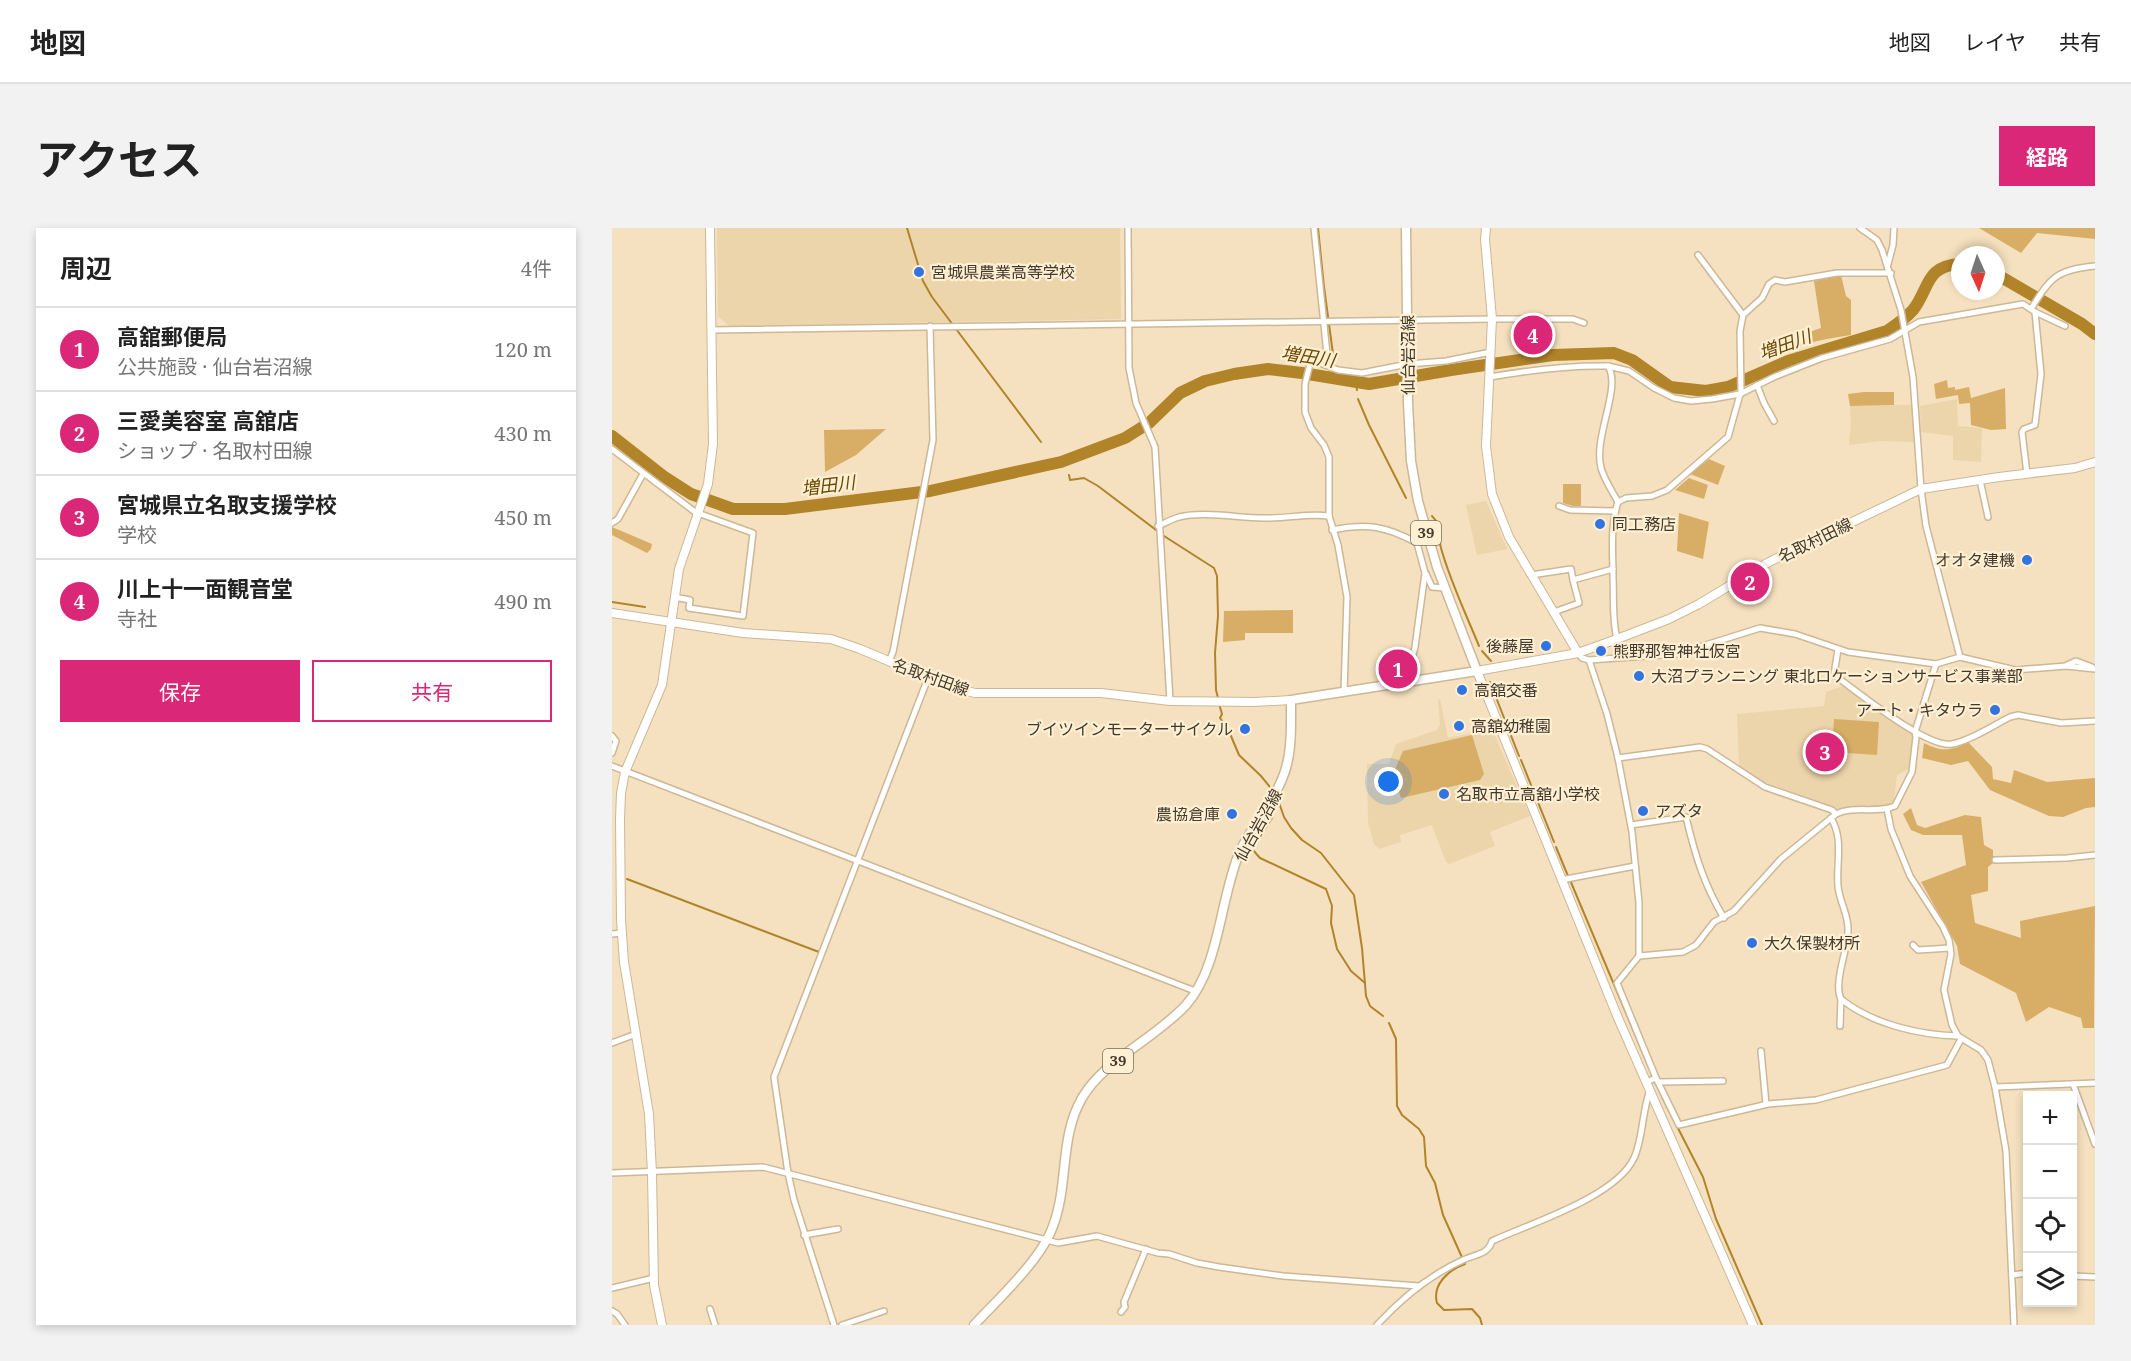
<!DOCTYPE html>
<html lang="ja">
<meta charset="utf-8">
<style>
body{margin:0;font-family:"Noto Serif","Noto Sans JP",serif;background:#f2f2f2;color:#222}
.controls{position:absolute;right:18px;bottom:18px;display:grid;overflow:hidden;border-radius:0px;box-shadow:0 3px 9px #0003}
.controls button{width:54px;height:54px;display:grid;place-items:center;padding:0;border:0;border-bottom:2px solid #e0e0e0;background:#fff;color:#222;font:30px sans-serif}
.compass{position:absolute;left:1339px;top:18px;width:54px;height:54px;border-radius:50%;background:#fff;box-shadow:0 3px 9px #0003;rotate:177deg}
.you{position:absolute;left:777px;top:554px;width:21px;height:21px;margin:-15px;border:4px solid #fff;border-radius:50%;background:#1a73e8;box-shadow:0 0 0 9px #1a73e833}
.badge{display:grid;place-items:center;width:39px;height:39px;border-radius:50%;background:#db2777;color:#fff;font-size:20px;font-weight:700}
.pin{position:absolute;translate:-50% -50%;border:3px solid #fff;box-shadow:0 2px 6px #0006}
.list{margin:0;padding:0;list-style:none}
h2{display:flex;justify-content:space-between;align-items:center;height:78px;margin:0;padding:0 24px;font-size:26px}
h2 small{font-size:20px;font-weight:400;color:#767676}
.list li{display:grid;grid-template-columns:39px 1fr auto;gap:18px;align-items:center;box-sizing:border-box;height:84px;padding:0 24px;border-top:2px solid #e0e0e0}
.list b{display:block;font-size:22px;white-space:nowrap}
.list p{margin:0;font-size:20px;white-space:nowrap;color:#767676}
.list em{font-size:20px;font-style:normal;color:#767676}
.actions{display:flex;gap:12px;padding:18px 24px}
.actions a{flex:1;padding:14px 0;border:2px solid #db2777;border-radius:0px;text-align:center;font-size:21px;color:#db2777}
.actions .main{background:#db2777;color:#fff}
.icon{flex:none;width:33px;height:33px;fill:none;stroke:currentColor;stroke-width:2;stroke-linecap:round;stroke-linejoin:round}
.map{position:relative;flex:none;width:1483px;height:1097px;overflow:hidden;border-radius:0px}
header{display:flex;align-items:center;gap:36px;box-sizing:border-box;height:84px;padding:0 30px;background:#fff;border-bottom:2px solid #e0e0e0}
header strong{font-size:28px}
nav{display:flex;gap:33px;margin-inline-start:auto;font-size:21px}
.intro{display:flex;align-items:center;justify-content:space-between;box-sizing:border-box;height:144px;padding:0 36px}
h1{margin:0;font-size:42px}
.button{padding:15px 27px;border-radius:0px;background:#db2777;color:#fff;font-size:21px;font-weight:700}
main{display:flex;gap:36px;padding:0 36px}
aside{flex:1;background:#fff;border-radius:0px;box-shadow:0 3px 9px #0003}
.map>svg:first-child{display:block}
.built{fill:#ecd4ab}
.green{fill:#d8ae67}
.lines{fill:none;stroke-linecap:round;stroke-linejoin:round}
.stream{stroke:#b2842a;stroke-width:2}
.river{stroke:#b2842a;stroke-width:12}
.street-casing{stroke:#ccb897;stroke-width:8}
.secondary-casing{stroke:#ccb897;stroke-width:10}
.primary-casing{stroke:#ccb897;stroke-width:11}
.street{stroke:#fff;stroke-width:5}
.secondary{stroke:#fff;stroke-width:8}
.primary{stroke:#fff;stroke-width:8}
.poi-dot{fill:#3173e0;stroke:#ffefd3;stroke-width:2}
.labels{text-anchor:middle;stroke-width:4.5;stroke-linejoin:round;paint-order:stroke}
.shield{fill:#ffefd3;stroke:#7b705e;stroke-width:1.5}
.shield-label{font-size:15px;font-weight:bold;fill:#423a2c}
.poi-label{font-size:16px;fill:#423a2c;stroke:#ffefd3;text-anchor:start}
.street-label{font-size:16px;fill:#423a2c;stroke:#ffefd3}
.water-label{font-size:18px;font-style:italic;fill:#6a4a03;stroke:#ffefd3}
</style>
<header>
<strong>地図</strong>
<nav><a>地図</a><a>レイヤ</a><a>共有</a></nav>
</header>
<div class="intro"><h1>アクセス</h1><a class="button">経路</a></div>
<main>
<aside>
<h2>周辺<small>4件</small></h2>
<ul class="list">
<li><span class="badge">1</span><div><b>高舘郵便局</b><p>公共施設 · 仙台岩沼線</p></div><em>120 m</em></li>
<li><span class="badge">2</span><div><b>三愛美容室 高舘店</b><p>ショップ · 名取村田線</p></div><em>430 m</em></li>
<li><span class="badge">3</span><div><b>宮城県立名取支援学校</b><p>学校</p></div><em>450 m</em></li>
<li><span class="badge">4</span><div><b>川上十一面観音堂</b><p>寺社</p></div><em>490 m</em></li>
</ul>
<div class="actions"><a class="main">保存</a><a>共有</a></div>
</aside>
<div class="map">
<svg width="1483" height="1097" viewBox="0 0 1483 1097">
<rect width="100%" height="100%" fill="#f5e1bf"/>
<g class="built">
<path d="M105,0H508L509,91L117,98L106,88Z"/>
<path d="M1345,171L1346,198L1370,200L1369,234L1341,232V208L1309,204L1308,178Z"/>
<path d="M1300,177L1302,214L1269,213L1237,217L1239,194L1238,178Z"/>
<path d="M874,273L895,321L865,327L854,277Z"/>
<path d="M1231,458L1241,462L1303,509L1297,541L1285,547L1282,572L1277,578L1225,581L1147,552L1127,540L1125,486L1212,478L1214,464Z"/>
<path d="M828,471L836,510L880,501L918,588L878,604L883,618L837,636L834,634L820,597L788,607L789,614L767,621L762,616L756,594L755,536H777L784,516L825,502L828,496L826,472Z"/>
</g>
<g class="green">
<path d="M1367,0H1483V11L1425,5L1409,25Z"/>
<path d="M1229,47L1234,68L1239,72V107C1214,111 1189,115 1165,126L1162,116L1209,100L1202,53Z"/>
<path d="M1335,152L1336,160L1343,159V162L1357,159L1359,170L1393,160L1394,201L1379,202L1359,197L1358,175L1347,176L1346,167L1324,171L1322,156Z"/>
<path d="M1252,164H1282V177L1238,178L1236,166Z"/>
<path d="M274,201L244,227L213,244L212,202Z"/>
<path d="M1097,231L1113,238L1106,257L1078,246Z"/>
<path d="M1077,250L1096,257L1092,271L1063,262Z"/>
<path d="M951,256H969V278H961L951,275Z"/>
<path d="M1067,285L1097,294L1091,331L1065,323Z"/>
<path d="M0,299L40,316L39,321L35,325L0,307Z"/>
<path d="M681,382V405H633V412L611,414L612,383Z"/>
<path d="M1222,491L1267,494L1265,527L1220,524Z"/>
<path d="M860,507L872,546L868,552L789,570L781,546L791,523Z"/>
<path d="M1356,514L1380,539L1381,551L1399,555L1402,542L1435,554L1483,550V579L1474,580L1451,589L1437,588L1378,562L1356,533L1339,537L1310,530L1312,515C1329,524 1339,523 1356,514Z"/>
<path d="M1299,580L1305,597L1313,600L1353,587L1369,589L1372,617L1381,622V635L1376,639V663L1359,667L1363,695L1409,710L1408,693L1483,678L1482,800H1471L1469,790L1437,779L1414,794L1404,765L1348,736L1345,718L1309,654L1354,637L1350,607H1311L1299,602L1291,586Z"/>
</g>
<g class="lines">
<g class="stream">
<path d="M295,0L311,53L320,69L429,214"/>
<path d="M706,0L712,59L721,126"/>
<path d="M744,155L745,162"/>
<path d="M746,171L757,197L794,270"/>
<path d="M457,247L458,252L472,250L486,258L552,308L602,340L605,348L606,388L603,425L604,462L606,470"/>
<path d="M820,288C829,296 826,309 829,320C838,353 854,386 867,418"/>
<path d="M0,374L33,379"/>
<path d="M870,423L879,433"/>
<path d="M878,454L907,528"/>
<path d="M607,476L610,486L608,490L616,501L627,527L649,548L662,564"/>
<path d="M909,532L942,614"/>
<path d="M665,569L672,589L679,600L690,612L709,625L742,667L750,720L754,768L758,778L771,788"/>
<path d="M665,571L660,590L640,621L648,630L714,661L720,678L719,695L725,721L739,743L753,755"/>
<path d="M944,619L956,648"/>
<path d="M15,651L207,724"/>
<path d="M958,652L1038,842"/>
<path d="M777,795L784,811L785,878L790,887L807,901L812,909L814,938L823,955L831,987L853,1036C836,1042 820,1057 825,1075L832,1082L860,1081L868,1090L870,1097"/>
<path d="M1050,869L1091,949L1104,991L1150,1097"/>
</g>
<g class="river">
<path d="M1384,46L1470,96L1483,106"/>
<path d="M0,208L51,248L79,266L121,281H173L318,263L449,234L513,210L537,195L568,165L593,153L622,146L656,141L690,145L757,156L839,142L941,127L1002,125L1020,132L1058,159L1094,163L1116,159L1176,133L1275,103C1284,97 1294,90 1301,82C1318,60 1313,38 1348,36"/>
</g>
<defs>
<g id="street">
<path d="M516,0L517,140L524,175L543,219L558,473"/>
<path d="M702,0L715,126L698,136L693,156V184L699,200L712,217L717,229V288L726,317L735,369L732,464"/>
<path d="M1248,0L1265,12L1270,22L1289,82L1301,149L1309,261L1314,298L1348,429"/>
<path d="M1086,27L1131,87"/>
<path d="M1276,36L1281,17L1282,0"/>
<path d="M1419,81C1439,49 1444,42 1483,38"/>
<path d="M1423,84L1453,98"/>
<path d="M99,102L880,91H961L972,95"/>
<path d="M703,133L726,142L750,145L796,136L834,133L879,124"/>
<path d="M996,138L1017,143L1042,160L1062,170L1079,173L1100,171L1128,166L1162,149L1210,130L1278,111L1307,94L1411,76L1423,84L1429,146L1423,197L1412,201L1410,204L1415,246"/>
<path d="M878,149C918,142 956,137 996,138C1010,160 981,208 989,240C992,251 1000,263 1006,274C998,298 1001,324 1001,350C1002,370 1000,391 1005,411"/>
<path d="M1145,157L1152,175L1162,193"/>
<path d="M0,221L83,284L141,305L131,388L77,380L78,372L62,369"/>
<path d="M1368,252L1376,289"/>
<path d="M1006,274L1014,270L1040,268L1055,262L1116,209L1129,163L1128,103L1131,87L1150,70L1157,56L1163,52L1173,54L1225,45H1279"/>
<path d="M947,278L958,282L1003,283"/>
<path d="M0,295L6,291L31,246"/>
<path d="M546,298C553,295 560,291 567,289C593,283 626,290 651,290C674,291 695,285 717,288"/>
<path d="M720,302C755,295 774,298 805,315L813,345L803,419L794,454"/>
<path d="M814,346L820,359L833,360"/>
<path d="M919,347L959,341L961,352"/>
<path d="M942,384L967,375L961,352L1001,341"/>
<path d="M1226,421L1222,447C1245,463 1315,521 1340,516C1358,513 1382,497 1398,489L1406,487L1449,495L1483,493"/>
<path d="M966,425L970,430L977,432L1065,426L1148,400L1183,406L1236,424L1324,436L1348,429L1403,442L1454,438L1483,441"/>
<path d="M977,432L995,486L1006,530L1088,519L1095,521L1153,559L1220,582L1224,586L1169,631L1122,683L1102,694L1084,717L1071,724L1027,728L1005,755L1044,850L1034,854"/>
<path d="M277,433L281,424L321,212L318,98"/>
<path d="M1455,437L1464,433L1480,439"/>
<path d="M0,508L4,513L0,525"/>
<path d="M1006,530L1020,604L1027,675V728"/>
<path d="M0,538L583,763"/>
<path d="M1275,581L1279,601L1298,648L1331,699L1337,712L1339,726L1332,762L1340,797L1346,808L1369,822L1376,832L1383,859L1394,923L1402,1097"/>
<path d="M1224,586C1242,577 1265,586 1283,578L1300,544L1304,509L1303,504L1324,436"/>
<path d="M1219,590C1232,612 1224,633 1226,658C1227,673 1237,687 1236,703C1236,721 1221,755 1229,771C1260,796 1307,807 1346,808"/>
<path d="M1019,597L1074,589C1083,627 1092,657 1112,690"/>
<path d="M1383,632L1455,630L1483,627"/>
<path d="M949,652L1023,638"/>
<path d="M0,706L9,705"/>
<path d="M1301,717L1306,722L1338,720"/>
<path d="M1228,798L1229,771"/>
<path d="M0,815L24,806"/>
<path d="M1149,823L1154,876"/>
<path d="M1044,850L1067,897L1156,876L1204,872L1335,837L1349,811"/>
<path d="M1046,854L1111,853"/>
<path d="M1461,856L1483,916"/>
<path d="M1383,859L1483,855"/>
<path d="M0,945L151,939L446,1015L485,1008L546,1025L557,1026L585,1035L607,1039L671,1048L807,1058"/>
<path d="M192,1007L226,1001"/>
<path d="M1400,1047L1416,1045"/>
<path d="M1460,1048L1483,1049"/>
<path d="M0,1060L42,1050"/>
<path d="M98,1081L103,1097"/>
<path d="M0,1083L5,1086L13,1097"/>
<path d="M509,1084L513,1079L512,1074L534,1021"/>
<path d="M222,1097L182,972L176,945L162,849L316,450"/>
<path d="M230,1097L272,1083"/>
<path d="M765,1097C789,1071 818,1047 851,1032C863,1026 876,1027 880,1013C919,995 1004,969 1022,930C1031,911 1030,883 1038,862"/>
</g>
<g id="secondary">
<path d="M874,0L873,11L880,91L874,218L880,266L897,309L966,425"/>
<path d="M0,385L131,405L219,411L248,421L338,459L363,465H489L558,473L642,474L679,472"/>
<path d="M50,1097L42,1057L40,945L37,886L12,734L9,692L8,592L9,565L13,544L50,457L67,341L96,256L101,216L98,0"/>
<path d="M1141,1097L1006,790L865,443L966,425L1005,411L1057,391L1087,376L1157,334L1309,261L1387,249L1463,240L1483,234"/>
</g>
<path id="primary" d="M362,1097C387,1070 429,1032 441,998C457,956 447,910 470,870C492,832 544,810 574,777C608,739 608,669 628,623C642,594 665,571 674,540C680,519 679,494 679,472L865,443L825,339L806,273L799,233L796,175L794,0"/>
</defs>
<use href="#street" class="street-casing"/>
<use href="#secondary" class="secondary-casing"/>
<use href="#primary" class="primary-casing"/>
<use href="#street" class="street"/>
<use href="#secondary" class="secondary"/>
<use href="#primary" class="primary"/>
</g>
<g class="poi-dot">
<circle cx="307" cy="44" r="6"/>
<circle cx="988" cy="296" r="6"/>
<circle cx="1415" cy="332" r="6"/>
<circle cx="934" cy="418" r="6"/>
<circle cx="989" cy="423" r="6"/>
<circle cx="1027" cy="448" r="6"/>
<circle cx="850" cy="462" r="6"/>
<circle cx="1383" cy="482" r="6"/>
<circle cx="847" cy="498" r="6"/>
<circle cx="633" cy="501" r="6"/>
<circle cx="832" cy="566" r="6"/>
<circle cx="1031" cy="583" r="6"/>
<circle cx="620" cy="586" r="6"/>
<circle cx="1140" cy="715" r="6"/>
</g>
<g class="labels">
<g class="shield">
<rect x="799" y="293" width="30" height="24" rx="4.5"/>
<rect x="491" y="821" width="30" height="24" rx="4.5"/>
</g>
<g class="shield-label">
<text x="814" y="310">39</text>
<text x="506" y="838">39</text>
</g>
<g class="poi-label">
<text x="319" y="50">宮城県農業高等学校</text>
<text x="1000" y="302">同工務店</text>
<text x="1403" y="338" text-anchor="end">オオタ建機</text>
<text x="922" y="424" text-anchor="end">後藤屋</text>
<text x="1001" y="429">熊野那智神社仮宮</text>
<text x="1039" y="454">大沼プランニング 東北ロケーションサービス事業部</text>
<text x="862" y="468">高舘交番</text>
<text x="1371" y="488" text-anchor="end">アート・キタウラ</text>
<text x="859" y="504">高舘幼稚園</text>
<text x="621" y="507" text-anchor="end">ブイツインモーターサイクル</text>
<text x="844" y="572">名取市立高舘小学校</text>
<text x="1043" y="589">アズタ</text>
<text x="608" y="592" text-anchor="end">農協倉庫</text>
<text x="1152" y="721">大久保製材所</text>
</g>
<g class="street-label">
<text transform="translate(796 127) rotate(-90)" y="6">仙台岩沼線</text>
<text transform="translate(1203 312) rotate(-26)" y="6">名取村田線</text>
<text transform="translate(319 449) rotate(20)" y="6">名取村田線</text>
<text transform="translate(646 597) rotate(-61)" y="6">仙台岩沼線</text>
</g>
<g class="water-label">
<text transform="translate(1173 117) rotate(-20)" y="6">増田川</text>
<text transform="translate(696 129) rotate(9)" y="6">増田川</text>
<text transform="translate(216 258) rotate(-7)" y="6">増田川</text>
</g>
</g>
</svg>
<div class="controls">
<button>+</button>
<button>−</button>
<button><svg class="icon" aria-label="locate" viewBox="0 0 24 24"><circle cx="12" cy="12" r="6"/><path d="M12 2v4M12 18v4M2 12h4M18 12h4"/></svg></button>
<button><svg class="icon" aria-label="layers" viewBox="0 0 24 24"><path d="M12 4l9 5-9 5-9-5zM3 14l9 5 9-5"/></svg></button>
</div>
<svg class="compass" viewBox="-18 -18 36 36"><path d="M0-13l5 13h-10z" fill="#e53935"/><path d="M0 13l5-13h-10z" fill="#767676"/></svg>
<div class="you"></div>
<div class="pin badge" style="left:786px;top:441px">1</div>
<div class="pin badge" style="left:1138px;top:354px">2</div>
<div class="pin badge" style="left:1213px;top:524px">3</div>
<div class="pin badge" style="left:921px;top:107px">4</div>
</div>
</main>
